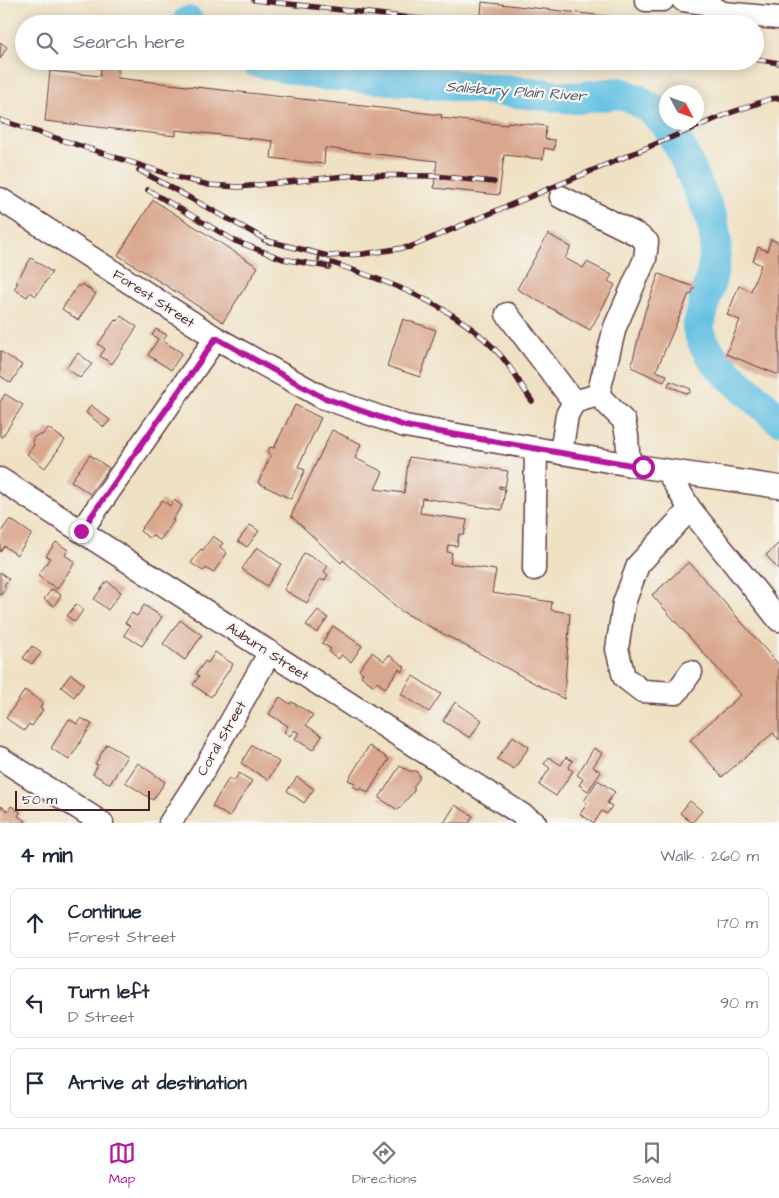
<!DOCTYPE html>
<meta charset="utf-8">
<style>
body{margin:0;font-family:"Architects Daughter",sans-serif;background:#f6f6f7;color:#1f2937}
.compass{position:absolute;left:659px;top:85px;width:45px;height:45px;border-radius:50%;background:#fff;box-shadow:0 2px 12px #0003;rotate:131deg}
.scale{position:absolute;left:15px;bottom:12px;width:135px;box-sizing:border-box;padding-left:5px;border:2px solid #4a1f2b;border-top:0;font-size:14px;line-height:18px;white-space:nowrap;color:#4a1f2b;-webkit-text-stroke:4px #f6f6f2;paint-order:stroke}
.stop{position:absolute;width:15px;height:15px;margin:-11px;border:4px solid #b5179e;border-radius:50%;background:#fff}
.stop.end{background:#b5179e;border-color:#fff;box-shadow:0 1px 5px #0008}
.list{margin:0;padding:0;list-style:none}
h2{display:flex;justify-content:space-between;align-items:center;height:65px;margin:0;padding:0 20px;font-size:21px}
h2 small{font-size:16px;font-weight:400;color:#747a83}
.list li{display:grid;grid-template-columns:32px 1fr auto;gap:15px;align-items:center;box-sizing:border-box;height:70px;margin:0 10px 10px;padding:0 10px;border:1px solid #e0e1e3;border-radius:10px}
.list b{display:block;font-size:19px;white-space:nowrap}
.list p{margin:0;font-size:16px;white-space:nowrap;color:#747a83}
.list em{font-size:16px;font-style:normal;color:#747a83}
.icon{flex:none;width:28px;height:28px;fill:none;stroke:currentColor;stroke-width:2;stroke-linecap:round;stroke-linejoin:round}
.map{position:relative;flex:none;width:779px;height:823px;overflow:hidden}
.search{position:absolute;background:#fff;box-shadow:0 2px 12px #0003;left:15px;right:15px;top:15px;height:55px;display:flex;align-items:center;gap:12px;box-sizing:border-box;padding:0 18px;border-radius:28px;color:#747a83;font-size:19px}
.sheet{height:305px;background:#fff}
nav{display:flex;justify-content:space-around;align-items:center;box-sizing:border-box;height:70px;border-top:1px solid #e0e1e3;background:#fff;font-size:14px;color:#747a83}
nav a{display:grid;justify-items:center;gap:2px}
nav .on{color:#b5179e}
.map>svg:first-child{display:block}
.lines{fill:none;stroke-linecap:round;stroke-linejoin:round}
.river{stroke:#63c1e2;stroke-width:32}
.building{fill:#d9a78d}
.minor-casing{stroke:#633c42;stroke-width:25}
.minor{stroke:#fff;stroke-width:22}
.rail-casing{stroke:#4a1f2b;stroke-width:5.5}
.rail{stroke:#f6f6f2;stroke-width:4;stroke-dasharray:11;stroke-linecap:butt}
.route{stroke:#b5179e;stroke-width:6}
.labels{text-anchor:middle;stroke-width:4.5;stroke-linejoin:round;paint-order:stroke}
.street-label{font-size:14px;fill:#4a1f2b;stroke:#f6f6f2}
.water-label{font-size:15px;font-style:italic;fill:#53586b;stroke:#f6f6f2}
</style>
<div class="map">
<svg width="779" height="823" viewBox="0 0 779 823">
<rect width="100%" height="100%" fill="#f6f6f2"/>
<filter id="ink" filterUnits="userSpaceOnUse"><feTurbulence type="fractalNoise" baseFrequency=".02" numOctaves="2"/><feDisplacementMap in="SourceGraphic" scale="10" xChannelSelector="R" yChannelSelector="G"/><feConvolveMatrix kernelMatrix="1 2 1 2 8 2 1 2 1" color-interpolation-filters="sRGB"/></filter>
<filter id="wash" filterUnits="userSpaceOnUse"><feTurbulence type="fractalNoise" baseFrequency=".0096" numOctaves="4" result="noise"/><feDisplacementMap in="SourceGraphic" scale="20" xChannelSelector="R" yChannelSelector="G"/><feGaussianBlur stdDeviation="1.12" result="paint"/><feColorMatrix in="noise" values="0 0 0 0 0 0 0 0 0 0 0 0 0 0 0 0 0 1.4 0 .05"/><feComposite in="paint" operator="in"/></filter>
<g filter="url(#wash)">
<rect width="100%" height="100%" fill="#efe1c3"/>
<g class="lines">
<g class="river">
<path d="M188,22L189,24"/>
<path d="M256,61L319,74L382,78L576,98L619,93L637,100L652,110L665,122L682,151L712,219L716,243L713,270L698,328L704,344L714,359L727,373L779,419"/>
</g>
</g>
<g id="blocks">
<g class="building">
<path d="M482,2L641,20L640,24H558L481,15Z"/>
<path d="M0,42L7,47L0,59Z"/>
<path d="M102,61H119L117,78L442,115L441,118L507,125L508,122L546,126L545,139L555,140L554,150L544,148L543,159L504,155L499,195L434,188L437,161L325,148L324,164L271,158L273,141L176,130V136L45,121L50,71L100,76Z"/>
<path d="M153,200L258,267L223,322L118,255Z"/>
<path d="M548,234L571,247L565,258L583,268L587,262L612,275L608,281L615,285L590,330L517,289Z"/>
<path d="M771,239L779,243V375L726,354L740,320L727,315L739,286L751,291L761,265L753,261L758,247L767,251Z"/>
<path d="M31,258L52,272L36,296L30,292L27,297L14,289L18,283L16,282Z"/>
<path d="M659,274L694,287L691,295L689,294L656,371L667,375L664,382L631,367L645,311Z"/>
<path d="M82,284L96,294L78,320L62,309L78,285L80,287Z"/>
<path d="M121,316L137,327L112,364L100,356L105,349L98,344L115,320L118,321Z"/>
<path d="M403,319L436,330L420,377L387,366Z"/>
<path d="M156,329L167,335L163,341L182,353L171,370L148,355L158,339L152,335Z"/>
<path d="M0,351L22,365L11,383L0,376Z"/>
<path d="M78,353L92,364L80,378L66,368Z"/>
<path d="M670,381L691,389L689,394L668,386Z"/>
<path d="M5,394L23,405L2,437L0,436V402Z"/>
<path d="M91,405L110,420L104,427L86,413Z"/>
<path d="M295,405L321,418L298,467L305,470L291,499L258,483L271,455L267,453L270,447L274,448Z"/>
<path d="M48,428L65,440L45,468L27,454L34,445L32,441L34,437L38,435H42Z"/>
<path d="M332,430L361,444L355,458L383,472L375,489L404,493L409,457L508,471L505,487L499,486V488L505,489L502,510L422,498L420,513L467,520L464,535L459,534L457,546L448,545L447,552L452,553L450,563L496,570L492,593L552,602L551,610L570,613L564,699L401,611L343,560L341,563L291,516Z"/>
<path d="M90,455L109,468L90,494L71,481Z"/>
<path d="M162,500L170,506L174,500L182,506L172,520L174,521L160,540L152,535L149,538L140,531Z"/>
<path d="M10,519L32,534L17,555L4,546L0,552V533Z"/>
<path d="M250,525L259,531L247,547L238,541Z"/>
<path d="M213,536L223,543L220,547L227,553L213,573L206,568L203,571L191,563L201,549L203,550Z"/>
<path d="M56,542L68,550L65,555L75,562L57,589L38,576L50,558L46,556Z"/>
<path d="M779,543V570L766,555Z"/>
<path d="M257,547L281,564L267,586L242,569Z"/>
<path d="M304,553L328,566L324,572L328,575L324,581L320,579L307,603L284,590Z"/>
<path d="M689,562L779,665V740L773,733L722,777L690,740L741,695L652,595Z"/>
<path d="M0,572L9,579L4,585L6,587L0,596Z"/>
<path d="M107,581L121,592L108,610L94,599Z"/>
<path d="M52,589L61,595L54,606L44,599Z"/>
<path d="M76,604L83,610L75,622L67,616Z"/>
<path d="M144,605L162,617L142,646L124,635L130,626L125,623L132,613L137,616Z"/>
<path d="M318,610L328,618L317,633L306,625Z"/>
<path d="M180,620L202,635L185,660L163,644Z"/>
<path d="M333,626L362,646L351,662L341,655L339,659L329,652L331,649L322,643Z"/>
<path d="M32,646L41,653L32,664L23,658Z"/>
<path d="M215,652L233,664L211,697L193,685L199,676L196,674L205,661L208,663Z"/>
<path d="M372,652L384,661L389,655L405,667L401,672L399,669L385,688L377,682L374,686L361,676L363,673L359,670Z"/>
<path d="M71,674L84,684L74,697L61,687Z"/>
<path d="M413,676L441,694L429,712L401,694Z"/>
<path d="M25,690L43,703L40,708L43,710L32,726L29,724L24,731L6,718Z"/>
<path d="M280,697L290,704L292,702L313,715L306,725L322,736L313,750L295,739L299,733L294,730L290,736L284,732L288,726L269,714Z"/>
<path d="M455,702L482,720L470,738L443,721Z"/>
<path d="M81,718L92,724L69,760L51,748L69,719L77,724Z"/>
<path d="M513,736L529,747L514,769L497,759Z"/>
<path d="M107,744L127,756L110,784L93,774L98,765L95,764Z"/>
<path d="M252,745L279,762L268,780L241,763Z"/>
<path d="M369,746L389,759L368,793L361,788L360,790L353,786L355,783L348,780Z"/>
<path d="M594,748L602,753L593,767L601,772L588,791L579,785L583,779L577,775Z"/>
<path d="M549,757L561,765L566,757L573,761L568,768L573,771L556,796L539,785L550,768L544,764Z"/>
<path d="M138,763L165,782L153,800L125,782Z"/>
<path d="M400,766L409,771H416L419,775V779L414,786V791L398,810L379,798Z"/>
<path d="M239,773L252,781L229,817L212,806L229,778L234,781Z"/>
<path d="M297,777L314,789L304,803L287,791Z"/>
<path d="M598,780L615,792L607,803L612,806L607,814L602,811L594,823L580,814L587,803L584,801Z"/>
<path d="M690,801L702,811L692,823L680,813Z"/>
<path d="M455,805L473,816L469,823H444Z"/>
<path d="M1,806L8,811L11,806L20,812L18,816L26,821L24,823H0Z"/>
</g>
</g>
</g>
<g filter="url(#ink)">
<use href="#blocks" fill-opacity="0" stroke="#633c42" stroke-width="1"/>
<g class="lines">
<defs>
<g id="minor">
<path d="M646,0H663"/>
<path d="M683,0L705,3L723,13L779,18"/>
<path d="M561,197L638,235L647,242L645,259L615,327L598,395"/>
<path d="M0,199L216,338L322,397L405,426L643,467L779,487"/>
<path d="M507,314L574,402"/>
<path d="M561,453L567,415L574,402L598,395L624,421L627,436L629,465"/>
<path d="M667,471L690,509L779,620"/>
<path d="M0,479L535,823"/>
<path d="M690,509L638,565L624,603L617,649L624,677L642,691L676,693L691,672"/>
<path d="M81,531L216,338"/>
<path d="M534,569L536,449"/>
<path d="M0,758L102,823"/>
<path d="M170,823L201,775L270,652"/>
</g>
</defs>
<use href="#minor" class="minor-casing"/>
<use href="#minor" class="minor"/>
<defs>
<g id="rail">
<path d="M254,0L464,24"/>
<path d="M755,59L779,63"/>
<path d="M0,120L180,178L209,185L239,187L356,175L435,176L494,182"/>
<path d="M139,170L270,242"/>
<path d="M148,190L235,241L283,259L329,267"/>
<path d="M264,240L328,256L363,254L410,247L727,114L770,99L779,98"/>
<path d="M320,259C385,280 456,304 502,357C513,370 522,387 532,401"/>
</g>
</defs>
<use href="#rail" class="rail-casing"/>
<use href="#rail" class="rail"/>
</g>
</g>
<g class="lines" filter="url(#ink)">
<path class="route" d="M81,531L216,338L322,397L405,426L643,467"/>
</g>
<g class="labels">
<g class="street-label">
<text transform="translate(154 298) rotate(33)" y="5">Forest Street</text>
<text transform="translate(268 651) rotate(33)" y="5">Auburn Street</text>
<text transform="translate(221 738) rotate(-60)" y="5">Coral Street</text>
</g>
<g class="water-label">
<text transform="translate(516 91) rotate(4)" y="5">Salisbury Plain River</text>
</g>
</g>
</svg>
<svg class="compass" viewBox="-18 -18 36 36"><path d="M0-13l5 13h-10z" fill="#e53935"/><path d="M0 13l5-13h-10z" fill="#747a83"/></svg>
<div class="scale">50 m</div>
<div class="stop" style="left:643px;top:467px"></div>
<div class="stop end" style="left:81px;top:531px"></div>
<div class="search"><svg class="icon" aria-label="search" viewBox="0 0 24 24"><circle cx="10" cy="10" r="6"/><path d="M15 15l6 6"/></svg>Search here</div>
</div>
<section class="sheet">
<h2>4 min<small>Walk · 260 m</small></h2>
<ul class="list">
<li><svg class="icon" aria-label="ahead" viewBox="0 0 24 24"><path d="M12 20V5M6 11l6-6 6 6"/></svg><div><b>Continue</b><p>Forest Street</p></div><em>170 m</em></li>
<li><svg class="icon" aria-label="left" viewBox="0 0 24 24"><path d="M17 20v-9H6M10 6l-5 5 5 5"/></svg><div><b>Turn left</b><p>D Street</p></div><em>90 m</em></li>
<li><svg class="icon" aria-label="arrive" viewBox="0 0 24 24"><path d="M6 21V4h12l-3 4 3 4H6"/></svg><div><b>Arrive at destination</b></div></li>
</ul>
</section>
<nav>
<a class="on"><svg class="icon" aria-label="map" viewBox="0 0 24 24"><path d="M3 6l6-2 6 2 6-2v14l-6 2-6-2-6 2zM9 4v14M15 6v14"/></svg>Map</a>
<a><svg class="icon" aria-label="directions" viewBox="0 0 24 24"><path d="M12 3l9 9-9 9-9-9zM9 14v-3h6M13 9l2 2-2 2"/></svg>Directions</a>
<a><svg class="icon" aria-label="saved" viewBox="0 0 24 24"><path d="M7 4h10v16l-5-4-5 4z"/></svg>Saved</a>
</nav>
